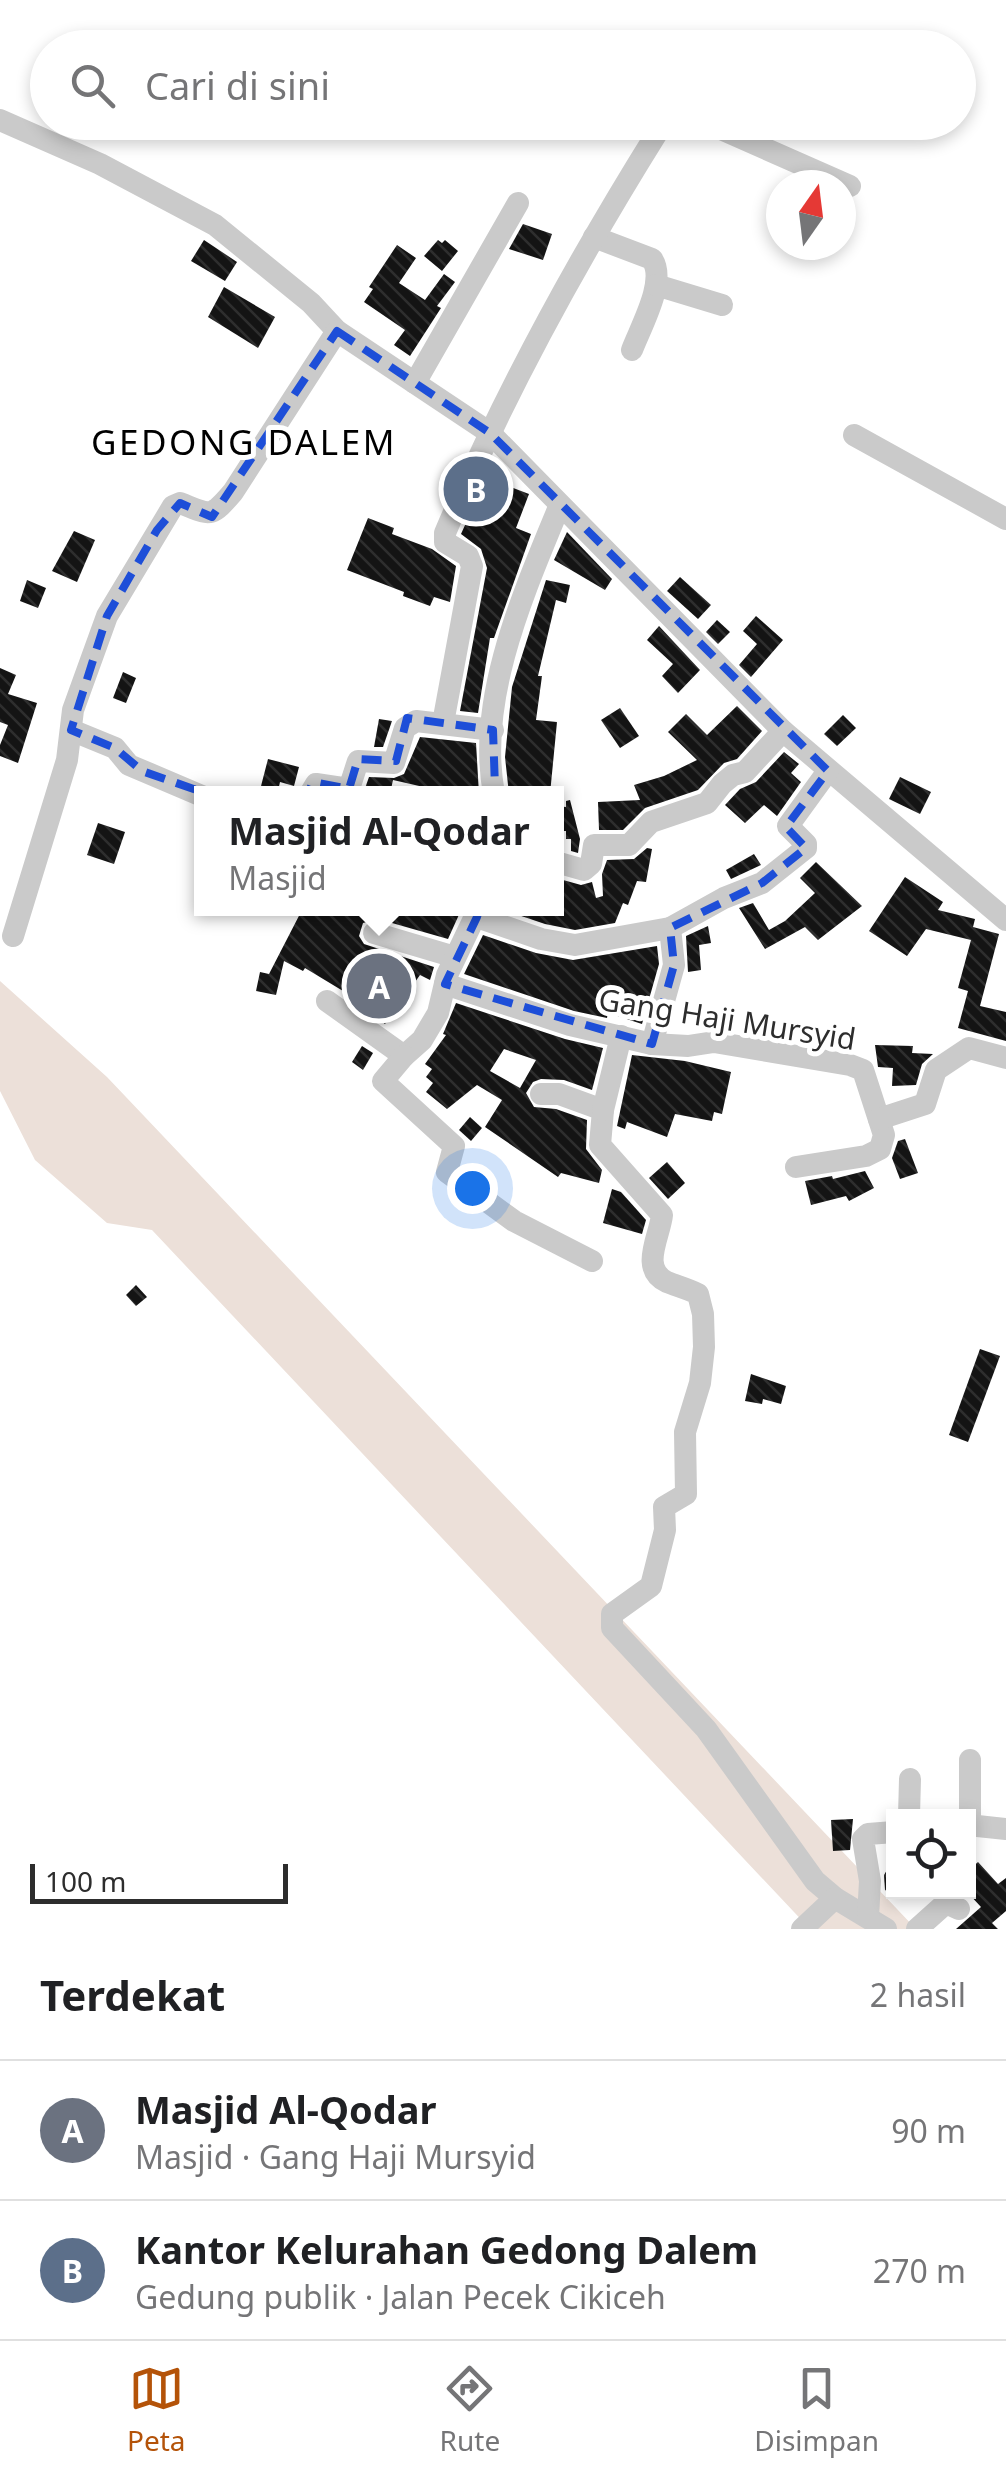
<!DOCTYPE html>
<html lang="id">
<meta charset="utf-8">
<style>
body{margin:0;font-family:"Noto Sans",sans-serif;background:#f2f2f2;color:#202124}
.controls{position:absolute;right:30px;bottom:30px;display:grid;overflow:hidden;border-radius:0px;box-shadow:0 5px 15px #0003}
.controls button{width:90px;height:90px;display:grid;place-items:center;padding:0;border:0;border-bottom:2px solid #e0e0e0;background:#fff;color:#202124;font:50px sans-serif}
.compass{position:absolute;left:766px;top:170px;width:90px;height:90px;border-radius:50%;background:#fff;box-shadow:0 5px 15px #0003;rotate:14deg}
.scale{position:absolute;left:30px;bottom:25px;width:258px;box-sizing:border-box;padding-left:10px;border:5px solid #2d2d2d;border-top:0;font-size:28px;line-height:35px;white-space:nowrap;color:#2d2d2d;-webkit-text-stroke:8px #fff;paint-order:stroke}
.you{position:absolute;left:472px;top:1188px;width:35px;height:35px;margin:-25px;border:8px solid #fff;border-radius:50%;background:#1a73e8;box-shadow:0 0 0 15px #1a73e833}
.badge{display:grid;place-items:center;width:65px;height:65px;border-radius:50%;background:#b45309;color:#fff;font-size:32px;font-weight:700}
.pin{position:absolute;translate:-50% -50%;border:5px solid #fff;box-shadow:0 2px 10px #0006}
.popup{position:absolute;left:194px;top:786px;width:370px;height:130px;box-sizing:border-box;display:grid;place-content:center;border-radius:0px;background:#fff;filter:drop-shadow(0 2px 8px #0005);font-size:32px;white-space:nowrap;color:#757577}
.popup b{font-size:38px;color:#202124}
.popup::after{content:'';position:absolute;left:50%;top:100%;margin-left:-20px;border:20px solid transparent;border-top-color:#fff}
.list{margin:0;padding:0;list-style:none}
h2{display:flex;justify-content:space-between;align-items:center;height:130px;margin:0;padding:0 40px;font-size:42px}
h2 small{font-size:32px;font-weight:400;color:#757577}
.list li{display:grid;grid-template-columns:65px 1fr auto;gap:30px;align-items:center;box-sizing:border-box;height:140px;padding:0 40px;border-top:2px solid #e0e0e0}
.list b{display:block;font-size:38px;white-space:nowrap}
.list p{margin:0;font-size:32px;white-space:nowrap;color:#757577}
.list em{font-size:32px;font-style:normal;color:#757577}
.icon{flex:none;width:55px;height:55px;fill:none;stroke:currentColor;stroke-width:2;stroke-linecap:round;stroke-linejoin:round}
.map{position:relative;flex:none;width:1006px;height:1929px;overflow:hidden}
.search{position:absolute;background:#fff;box-shadow:0 5px 15px #0003;left:30px;right:30px;top:30px;height:110px;display:flex;align-items:center;gap:25px;box-sizing:border-box;padding:0 35px;border-radius:55px;color:#757577;font-size:38px}
.sheet{height:410px;background:#fff}
nav{display:flex;justify-content:space-around;align-items:center;box-sizing:border-box;height:140px;border-top:2px solid #e0e0e0;background:#fff;font-size:28px;color:#757577}
nav a{display:grid;justify-items:center;gap:5px}
nav .on{color:#b45309}
.map>svg:first-child{display:block}
.green{fill:#ece0d9}
.building{fill:url(#building-back-hatch);fill-rule:evenodd}
.lines{fill:none;stroke-linecap:round;stroke-linejoin:round}
.minor{stroke:#cacaca;stroke-width:22}
.marked{fill:none;stroke:#1d4ed8;stroke-width:8;stroke-dasharray:20 12;stroke-linejoin:round}
.labels{text-anchor:middle;stroke-width:10;stroke-linejoin:round;paint-order:stroke}
.street-label{font-size:30px;fill:#2d2d2d;stroke:#fff}
.quarter-label{font-size:35px;letter-spacing:2.5px;fill:#000;stroke:#fff}
</style>
<div class="map">
<svg width="1006" height="1929" viewBox="0 0 1006 1929">
<defs>
<pattern id="building-back-hatch" width="6" height="6" patternUnits="userSpaceOnUse" patternTransform="scale(2.5)"><rect width="6" height="6" fill="#141414"/><path d="M-1 5l2 2M0 0l6 6M5-1l2 2" fill="none" stroke="#2e2e2e"/></pattern>
</defs>
<rect width="100%" height="100%" fill="#fff"/>
<path class="green" d="M0,981L107,1077L916,1929H810L152,1230L107,1223L35,1160L0,1091Z"/>
<g class="building">
<path d="M523,224L552,234L543,260L509,249Z"/>
<path d="M204,240L237,262L225,281L191,261Z"/>
<path d="M438,240L442,243L445,240L458,251L442,271L424,256Z"/>
<path d="M397,245L416,258L399,283L425,300L444,274L455,282L437,306L441,308L410,356L394,345L405,330L364,302L373,289L369,287Z"/>
<path d="M224,287L275,317L258,348L208,317Z"/>
<path d="M495,459L501,466L495,481L529,494L516,528L531,534L494,638H490L478,713L460,711L487,568L481,549L461,534Z"/>
<path d="M368,518L394,528L392,534L432,549L456,566L450,602L434,597L430,606L403,596L404,592L347,570Z"/>
<path d="M74,531L95,540L77,582L52,571Z"/>
<path d="M567,532L612,579L605,590L554,560Z"/>
<path d="M680,577L711,605L698,619L667,591Z"/>
<path d="M27,580L46,588L38,608L20,601Z"/>
<path d="M546,580L570,585L566,603L556,600L538,676H542L536,720L557,722L550,794H509L505,757L512,687Z"/>
<path d="M756,616L783,640L751,677L739,665L757,644L743,631Z"/>
<path d="M717,620L730,632L718,644L706,632Z"/>
<path d="M659,626L700,670L678,693L662,676L673,664L647,640Z"/>
<path d="M0,668L16,675L8,694L37,703L18,763L0,756V745L8,725L0,722Z"/>
<path d="M123,672L136,678L126,703L113,698Z"/>
<path d="M737,706L762,731L737,759L724,763L698,790L645,808L623,830H599L598,802L640,800L634,785L664,776L697,760L668,732L686,714L707,735Z"/>
<path d="M620,708L639,736L620,748L601,720Z"/>
<path d="M843,715L856,728L837,746L824,734Z"/>
<path d="M379,719L392,721L383,747H374Z"/>
<path d="M420,737L476,743L479,794H427L428,788L393,780L390,794H363L369,777L394,778L404,774Z"/>
<path d="M784,752L799,764L791,773L801,782L777,816L764,805L745,823L725,805L740,789L756,782Z"/>
<path d="M268,759L299,767L294,786L280,782L278,791L261,786Z"/>
<path d="M900,777L931,792L920,814L889,799Z"/>
<path d="M570,800L580,839L578,853L571,851V839H566V831H556V806L566,807V801Z"/>
<path d="M98,823L125,832L114,864L87,855Z"/>
<path d="M647,848L652,849L646,882L637,881L628,905L623,903L615,923L575,930L545,924L498,908H556V878L581,885L592,882L596,898L603,896L602,874L607,860L634,859Z"/>
<path d="M754,854L761,865L731,879L726,870Z"/>
<path d="M816,862L862,906L818,940L805,927L765,949L739,908L753,903L769,930L785,921L815,893L800,878Z"/>
<path d="M905,877L943,902L938,910L975,919L973,927L999,934L980,1006L1006,1012V1041L958,1028L968,991L958,988L971,940L926,929L907,956L869,931Z"/>
<path d="M303,908H462L448,939L378,919L363,923L359,936L364,944L434,967L430,980L420,975L385,1024L343,991L305,968L303,971L284,961L276,995L256,991L260,972L269,974Z"/>
<path d="M708,926L711,943L699,945L701,970L688,972L686,936Z"/>
<path d="M483,935L536,953L573,960L657,946L659,964L642,1024L608,1013L607,1018L574,1011L464,974Z"/>
<path d="M456,1003L565,1039L603,1048L592,1090L564,1080L541,1079L533,1082L526,1093L534,1107L556,1109L587,1120L586,1149L602,1170L599,1183L561,1173L558,1177L485,1127L502,1100L477,1085L447,1109L426,1092L433,1083L426,1077L432,1069L425,1064L446,1035L443,1034ZM504,1049L536,1060L520,1088L490,1071Z"/>
<path d="M875,1045L913,1046L912,1053L933,1054L922,1064L916,1085L892,1086L893,1068L878,1067Z"/>
<path d="M362,1046L373,1053L363,1070L352,1062Z"/>
<path d="M632,1055L685,1061L731,1072L722,1114L714,1112L712,1121L675,1114L667,1137L627,1122L625,1129L617,1126Z"/>
<path d="M470,1117L482,1128L471,1141L459,1130Z"/>
<path d="M905,1139L918,1173L900,1179L892,1158L898,1141Z"/>
<path d="M667,1162L685,1183L668,1199L649,1178Z"/>
<path d="M865,1171L874,1188L849,1201L846,1196L811,1205L805,1181L832,1176L833,1179Z"/>
<path d="M612,1189L621,1192L646,1220L642,1234L603,1223Z"/>
<path d="M136,1285L147,1297L136,1306L126,1295Z"/>
<path d="M980,1349L1000,1356L968,1442L949,1435Z"/>
<path d="M751,1374L786,1386L781,1404L763,1399L762,1404L745,1401Z"/>
<path d="M853,1819L850,1850L833,1851L831,1820Z"/>
<path d="M893,1860L894,1892V1895L885,1890L884,1875Z"/>
<path d="M978,1862L998,1884L1006,1878V1911L992,1923L998,1929H956L981,1907L968,1893V1871Z"/>
</g>
<g class="lines">
<g class="minor">
<path d="M0,120L100,164L215,225L311,303L337,331L490,433L783,731L1006,920"/>
<path d="M705,122L850,186"/>
<path d="M594,237L652,259C667,281 641,326 632,350"/>
<path d="M656,285L722,305"/>
<path d="M415,383L518,203"/>
<path d="M854,435L1006,519"/>
<path d="M443,723L472,566L468,556L445,542V533C504,394 577,261 657,133L669,122"/>
<path d="M71,730L115,748L129,765L202,796"/>
<path d="M310,794L316,784L349,789L358,761L394,763L405,728L416,721L493,730"/>
<path d="M494,794C476,699 524,592 559,507"/>
<path d="M556,862L584,870L591,864L594,845H629L651,822L707,803L722,784L733,775L745,772L783,731"/>
<path d="M477,917L541,939L575,945L670,928L724,898L762,883L806,848V844L788,826L828,771"/>
<path d="M374,933L455,957"/>
<path d="M13,936L67,760L73,710L107,616L173,506L180,503C211,515 210,519 233,492L337,331"/>
<path d="M445,984L570,1025L652,1044L688,1046L714,1042L850,1065L863,1070L884,1135L880,1149L866,1156L796,1167"/>
<path d="M327,1001L404,1056L422,1040L438,1013L447,975L479,908"/>
<path d="M652,1044L674,965L670,928"/>
<path d="M404,1056L383,1081L454,1146L447,1172L514,1221L592,1261"/>
<path d="M541,1094H559L603,1110L600,1145L662,1215C660,1236 639,1269 667,1282C677,1286 688,1289 698,1294L703,1314L704,1347L700,1383L685,1432L686,1494L664,1507L665,1530L651,1586L612,1614V1628L706,1729L815,1881L835,1898L886,1929"/>
<path d="M603,1110L621,1036"/>
<path d="M879,1119L925,1104L936,1070L969,1048L1006,1058"/>
<path d="M909,1816L910,1779"/>
<path d="M968,1825L1006,1829"/>
<path d="M970,1825V1760"/>
<path d="M868,1917L870,1881L863,1839L868,1834L894,1832"/>
<path d="M802,1929L835,1898"/>
<path d="M917,1929L946,1903L959,1909"/>
</g>
</g>
<path class="marked" d="M337,331L490,433L828,771L786,827L806,848L762,883L670,928L674,965L652,1044L445,984L477,917L497,845L493,730L407,718L396,761L358,759L349,789L313,782L306,798L258,796L237,804L142,771L115,748L71,730L107,616L157,530L180,503L212,517Z"/>
<g class="labels">
<g class="street-label">
<text transform="translate(727 1020) rotate(9)" y="10">Gang Haji Mursyid</text>
</g>
<g class="quarter-label">
<text x="244" y="455">GEDONG DALEM</text>
</g>
</g>
</svg>
<div class="controls">
<button><svg class="icon" aria-label="locate" viewBox="0 0 24 24"><circle cx="12" cy="12" r="6"/><path d="M12 2v4M12 18v4M2 12h4M18 12h4"/></svg></button>
</div>
<svg class="compass" viewBox="-18 -18 36 36"><path d="M0-13l5 13h-10z" fill="#e53935"/><path d="M0 13l5-13h-10z" fill="#757577"/></svg>
<div class="scale">100 m</div>
<div class="you"></div>
<div class="pin badge" style="left:379px;top:986px;background:#6b7280">A</div>
<div class="popup"><b>Masjid Al-Qodar</b>Masjid</div>
<div class="pin badge" style="left:476px;top:489px;background:#5c6f8a">B</div>
<div class="search"><svg class="icon" aria-label="search" viewBox="0 0 24 24"><circle cx="10" cy="10" r="6"/><path d="M15 15l6 6"/></svg>Cari di sini</div>
</div>
<section class="sheet">
<h2>Terdekat<small>2 hasil</small></h2>
<ul class="list">
<li><span class="badge" style="background:#6b7280">A</span><div><b>Masjid Al-Qodar</b><p>Masjid · Gang Haji Mursyid</p></div><em>90 m</em></li>
<li><span class="badge" style="background:#5c6f8a">B</span><div><b>Kantor Kelurahan Gedong Dalem</b><p>Gedung publik · Jalan Pecek Cikiceh</p></div><em>270 m</em></li>
</ul>
</section>
<nav>
<a class="on"><svg class="icon" aria-label="map" viewBox="0 0 24 24"><path d="M3 6l6-2 6 2 6-2v14l-6 2-6-2-6 2zM9 4v14M15 6v14"/></svg>Peta</a>
<a><svg class="icon" aria-label="directions" viewBox="0 0 24 24"><path d="M12 3l9 9-9 9-9-9zM9 14v-3h6M13 9l2 2-2 2"/></svg>Rute</a>
<a><svg class="icon" aria-label="saved" viewBox="0 0 24 24"><path d="M7 4h10v16l-5-4-5 4z"/></svg>Disimpan</a>
</nav>
